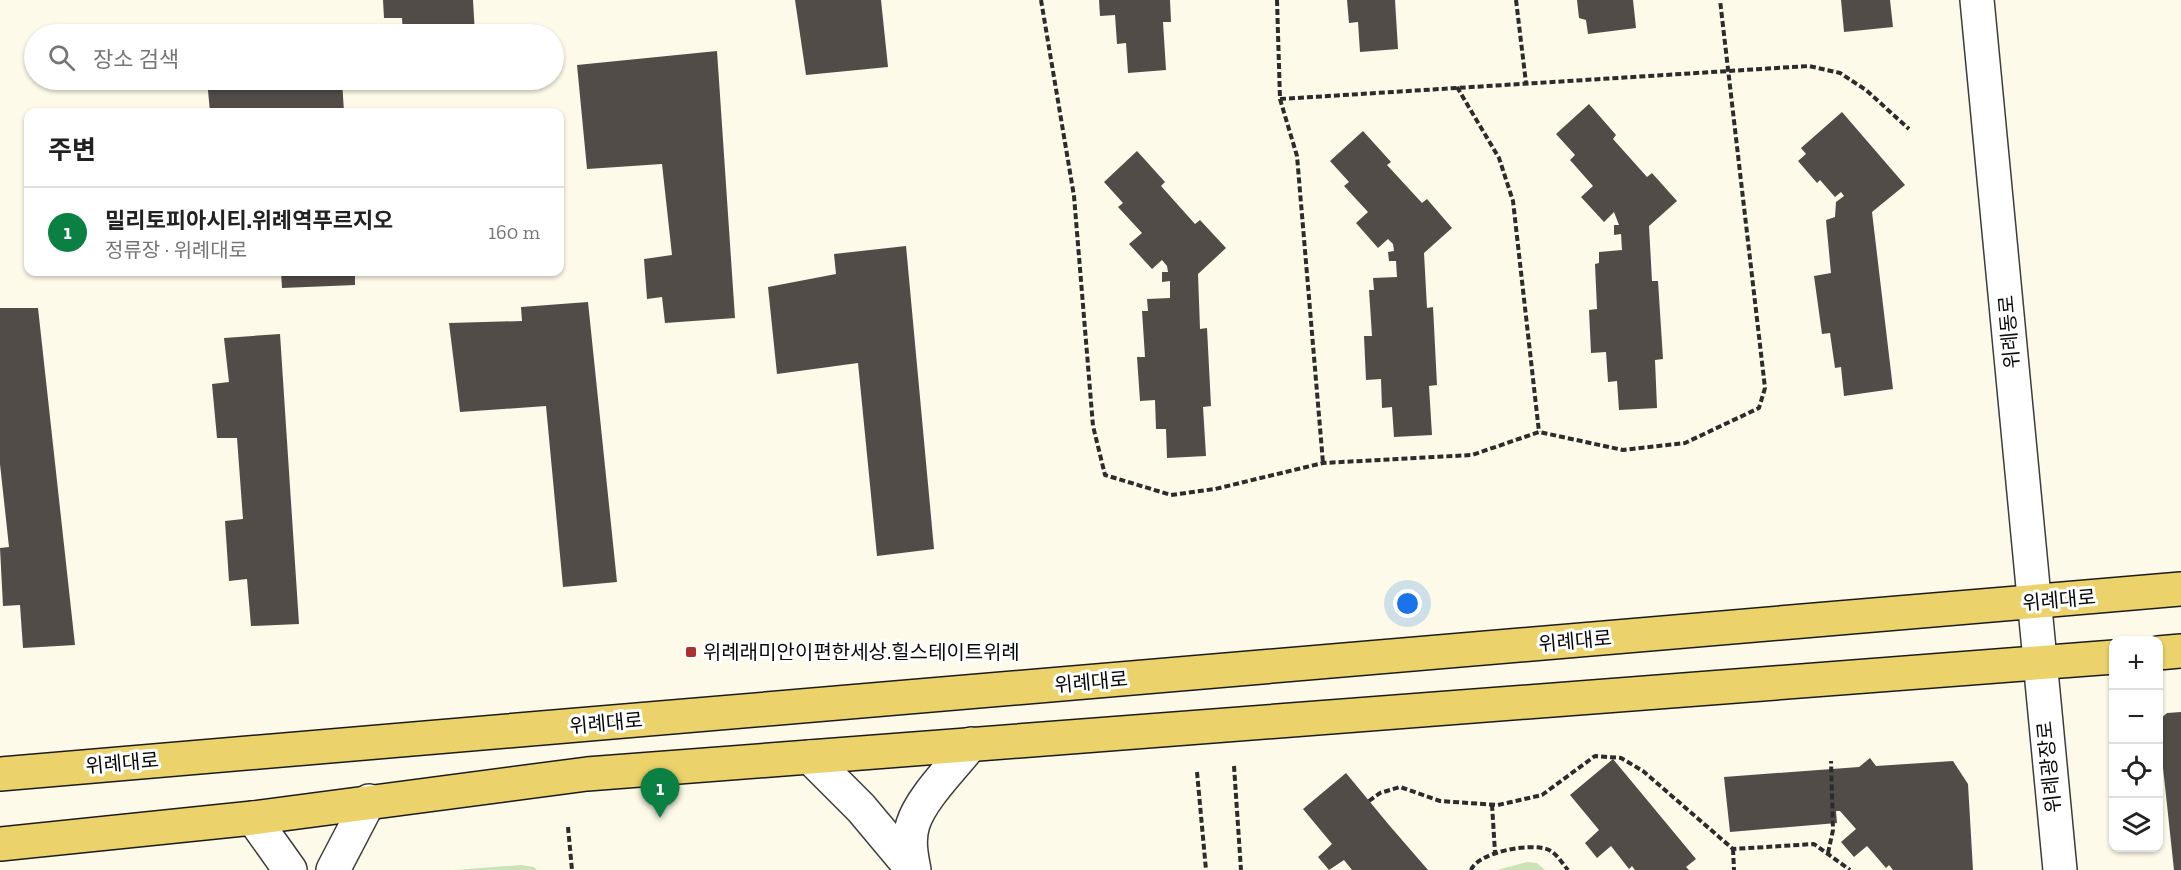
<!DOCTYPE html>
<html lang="ko">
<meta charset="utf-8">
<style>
body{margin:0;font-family:"Zilla Slab","Noto Sans KR",serif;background:#f2f2f2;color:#222}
.controls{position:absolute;right:18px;bottom:18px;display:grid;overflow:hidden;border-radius:12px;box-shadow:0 2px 4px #0004}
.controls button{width:54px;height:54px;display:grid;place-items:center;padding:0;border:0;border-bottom:2px solid #e0e0e0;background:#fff;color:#222;font:30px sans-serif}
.you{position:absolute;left:1408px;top:604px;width:21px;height:21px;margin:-15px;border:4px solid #fff;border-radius:50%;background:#1a73e8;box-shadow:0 0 0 9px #1a73e833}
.badge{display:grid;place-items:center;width:39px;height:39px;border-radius:50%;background:#0b8043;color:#fff;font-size:20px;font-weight:700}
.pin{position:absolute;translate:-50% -50px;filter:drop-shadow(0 2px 3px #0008)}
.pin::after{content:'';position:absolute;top:32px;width:21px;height:18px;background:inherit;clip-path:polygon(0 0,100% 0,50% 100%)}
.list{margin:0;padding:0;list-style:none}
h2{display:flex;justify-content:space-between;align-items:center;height:78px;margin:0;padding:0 24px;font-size:26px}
h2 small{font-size:20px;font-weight:400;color:#767676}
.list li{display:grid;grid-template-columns:39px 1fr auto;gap:18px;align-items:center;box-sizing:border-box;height:90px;padding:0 24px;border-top:2px solid #e0e0e0}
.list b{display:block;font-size:22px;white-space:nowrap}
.list p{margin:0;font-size:20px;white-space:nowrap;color:#767676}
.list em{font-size:20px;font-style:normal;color:#767676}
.icon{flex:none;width:33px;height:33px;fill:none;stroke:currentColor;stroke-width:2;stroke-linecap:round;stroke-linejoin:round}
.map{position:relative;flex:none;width:2181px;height:870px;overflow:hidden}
.search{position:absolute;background:#fff;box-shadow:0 2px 4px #0004;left:24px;top:24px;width:540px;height:66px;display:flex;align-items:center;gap:15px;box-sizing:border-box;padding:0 21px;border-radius:33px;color:#767676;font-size:22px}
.panel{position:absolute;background:#fff;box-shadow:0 2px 4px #0004;left:24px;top:108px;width:540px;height:168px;border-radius:12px}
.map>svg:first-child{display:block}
.green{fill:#cbe3b7}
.building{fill:#514c47}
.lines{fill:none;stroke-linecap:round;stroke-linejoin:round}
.minor-casing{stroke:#3d3d3d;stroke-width:36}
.major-casing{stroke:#1b1b1b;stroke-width:36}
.path{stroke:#2c2c2c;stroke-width:4;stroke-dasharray:6 3;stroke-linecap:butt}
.minor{stroke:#fff;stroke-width:33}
.major{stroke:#ebd26a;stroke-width:33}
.poi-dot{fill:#ab3130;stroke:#fff;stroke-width:2}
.labels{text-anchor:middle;stroke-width:6;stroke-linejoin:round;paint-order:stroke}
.street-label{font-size:20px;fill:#0a0a0a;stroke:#fff}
.poi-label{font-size:20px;fill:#0a0a0a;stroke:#fff;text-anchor:start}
</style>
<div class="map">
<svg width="2181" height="870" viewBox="0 0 2181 870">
<rect width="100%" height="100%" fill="#fdfae9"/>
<g class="green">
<path d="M1527,862L1537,863L1545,870H1497Z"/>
<path d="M521,865L534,867L537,870H454Z"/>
</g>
<g class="building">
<path d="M383,0H473L475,34H403L402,18H384Z"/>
<path d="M795,0H881L888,67L806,75Z"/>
<path d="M1099,0H1170L1171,22H1163L1166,70L1128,73L1126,43L1117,44L1115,15L1100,16Z"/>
<path d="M1347,0H1395L1398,49L1360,52L1358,22L1349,23Z"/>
<path d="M1577,0H1633L1636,28L1588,34L1586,20L1579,18Z"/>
<path d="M1841,0H1890L1893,27L1844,32Z"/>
<path d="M338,26L339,34H266V33Z"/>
<path d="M717,51L735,318L665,323L662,297L647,299L644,259L672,255L662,164L587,169L577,65Z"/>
<path d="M207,80H342L344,112H210Z"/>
<path d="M1589,104L1616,135L1613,139L1647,177L1652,173L1677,201L1649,226L1652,281H1658L1663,359L1655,360L1657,408L1619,410L1617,381L1608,382L1606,352L1591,353L1589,310L1597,309L1595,264L1599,263V252L1622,250L1621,234L1614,235V225H1619L1614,212L1604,222L1581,197L1593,186L1570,160L1575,155L1556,134Z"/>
<path d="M1842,112L1905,185L1872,212L1893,389L1844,396L1841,367L1835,368L1830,333L1822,334L1814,276L1831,273L1826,220L1835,217L1836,202L1844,196L1841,192L1835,197L1820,180L1817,183L1798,161L1806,154L1801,148Z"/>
<path d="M1363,131L1391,162L1387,165L1422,203L1427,199L1452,228L1424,253L1427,308L1433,307L1437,385L1429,386L1432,435L1394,437L1392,407L1382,408L1381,379L1366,380L1364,336H1372L1369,290H1374L1373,278L1397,277L1396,261H1389L1388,252L1394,251L1393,244L1388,239L1378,248L1356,223L1368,212L1344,186L1349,182L1330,161Z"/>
<path d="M1137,151L1165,182L1161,186L1195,224L1200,220L1226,248L1198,274L1200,329L1207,328L1211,406L1203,407L1206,456L1167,458L1166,429H1156L1155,400L1140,401L1137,357H1145L1142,311H1148L1147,299L1170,298V281L1162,282V272H1168L1167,266L1162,260L1152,269L1129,244L1142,233L1118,207L1123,203L1104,182Z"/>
<path d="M906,246L934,549L877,556L858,363L777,374L768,287L836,274L834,254Z"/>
<path d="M281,272H355V285L282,288Z"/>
<path d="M588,302L617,582L563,587L546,406L460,412L449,323L522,321L521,307Z"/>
<path d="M0,308H38L75,645L23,648L20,605L3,606L0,548L9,547L0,464Z"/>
<path d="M280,334L299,624L251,626L247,579L229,581L225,521L243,519L237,438H217L212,384L229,382L224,338Z"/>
<path d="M2181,712V870H2174L2158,721L2167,713Z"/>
<path d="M1870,758L1876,766L1953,761L1968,784L1973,870H1893L1889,865L1886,868L1867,846L1854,857L1841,842L1856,829L1840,811H1836L1837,823L1730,832L1724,777L1859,767Z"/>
<path d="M1613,759L1696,859L1686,867L1689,870H1635L1632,866L1629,869L1611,846L1597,858L1585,843L1599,830L1570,795Z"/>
<path d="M1346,773L1389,825L1428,870H1352L1344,860L1329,870L1318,857L1332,844L1303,809Z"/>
</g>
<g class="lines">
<defs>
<g id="minor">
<path d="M1977,0L2060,870"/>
<path d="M810,757L861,808L913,870"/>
<path d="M253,818L290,870"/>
<path d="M333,870L369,801"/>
<path d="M914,870C911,855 908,839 913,824C921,798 954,766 971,744"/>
</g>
<g id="major">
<path d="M2158,653L2181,651"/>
<path d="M0,774L2181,589"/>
<path d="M0,844L253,818L587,774L2114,657"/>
</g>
</defs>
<use href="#minor" class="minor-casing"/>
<use href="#major" class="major-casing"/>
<g class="path">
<path d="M1041,0L1074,196L1093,426L1105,475L1171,495L1215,489L1323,463L1472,455L1539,432L1623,450L1685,443L1759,408L1765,388L1720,0"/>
<path d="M1277,0L1280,99L1297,156L1323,463"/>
<path d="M1516,0L1526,83"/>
<path d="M1457,87L1499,158L1513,201L1539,432"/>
<path d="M1280,99L1809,66L1840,73L1866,90L1909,129"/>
<path d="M1234,766L1241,870"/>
<path d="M1197,772L1206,870"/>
<path d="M1369,801L1380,793L1400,787L1440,801L1498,805L1542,795L1595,756L1621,758L1643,771L1733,849L1814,844L1850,870"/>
<path d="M1492,805L1495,852"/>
<path d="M568,827L572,870"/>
<path d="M1733,849L1734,870"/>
<path d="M1828,853L1833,830L1831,761"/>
<path d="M1471,870C1478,852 1532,842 1549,850C1557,854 1562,863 1568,870"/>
</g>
<use href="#minor" class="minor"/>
<use href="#major" class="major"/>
</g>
<rect class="poi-dot" x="685" y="646" width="12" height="12" rx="3"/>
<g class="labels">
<g class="street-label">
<text transform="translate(2009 332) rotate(-95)" y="7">위례동로</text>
<text transform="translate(2059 600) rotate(-5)" y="7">위례대로</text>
<text transform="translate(1575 641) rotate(-5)" y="7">위례대로</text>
<text transform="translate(1091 682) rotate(-5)" y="7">위례대로</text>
<text transform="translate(606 723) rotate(-5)" y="7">위례대로</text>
<text transform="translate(122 763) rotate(-5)" y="7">위례대로</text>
<text transform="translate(2049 767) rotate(-96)" y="7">위례광장로</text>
</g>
<g class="poi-label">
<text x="703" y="659">위례래미안이편한세상.힐스테이트위례</text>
</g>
</g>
</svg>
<div class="controls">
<button>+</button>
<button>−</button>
<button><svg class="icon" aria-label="locate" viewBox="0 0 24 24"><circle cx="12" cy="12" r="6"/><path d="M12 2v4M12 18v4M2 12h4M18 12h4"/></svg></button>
<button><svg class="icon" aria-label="layers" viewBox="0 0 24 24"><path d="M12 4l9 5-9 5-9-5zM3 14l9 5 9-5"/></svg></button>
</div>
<div class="you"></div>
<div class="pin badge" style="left:660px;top:818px">1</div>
<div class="search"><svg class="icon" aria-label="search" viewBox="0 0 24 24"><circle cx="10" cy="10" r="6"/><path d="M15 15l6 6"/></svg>장소 검색</div>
<section class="panel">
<h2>주변<small></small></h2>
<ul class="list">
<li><span class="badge">1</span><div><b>밀리토피아시티.위례역푸르지오</b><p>정류장 · 위례대로</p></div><em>160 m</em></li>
</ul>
</section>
</div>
